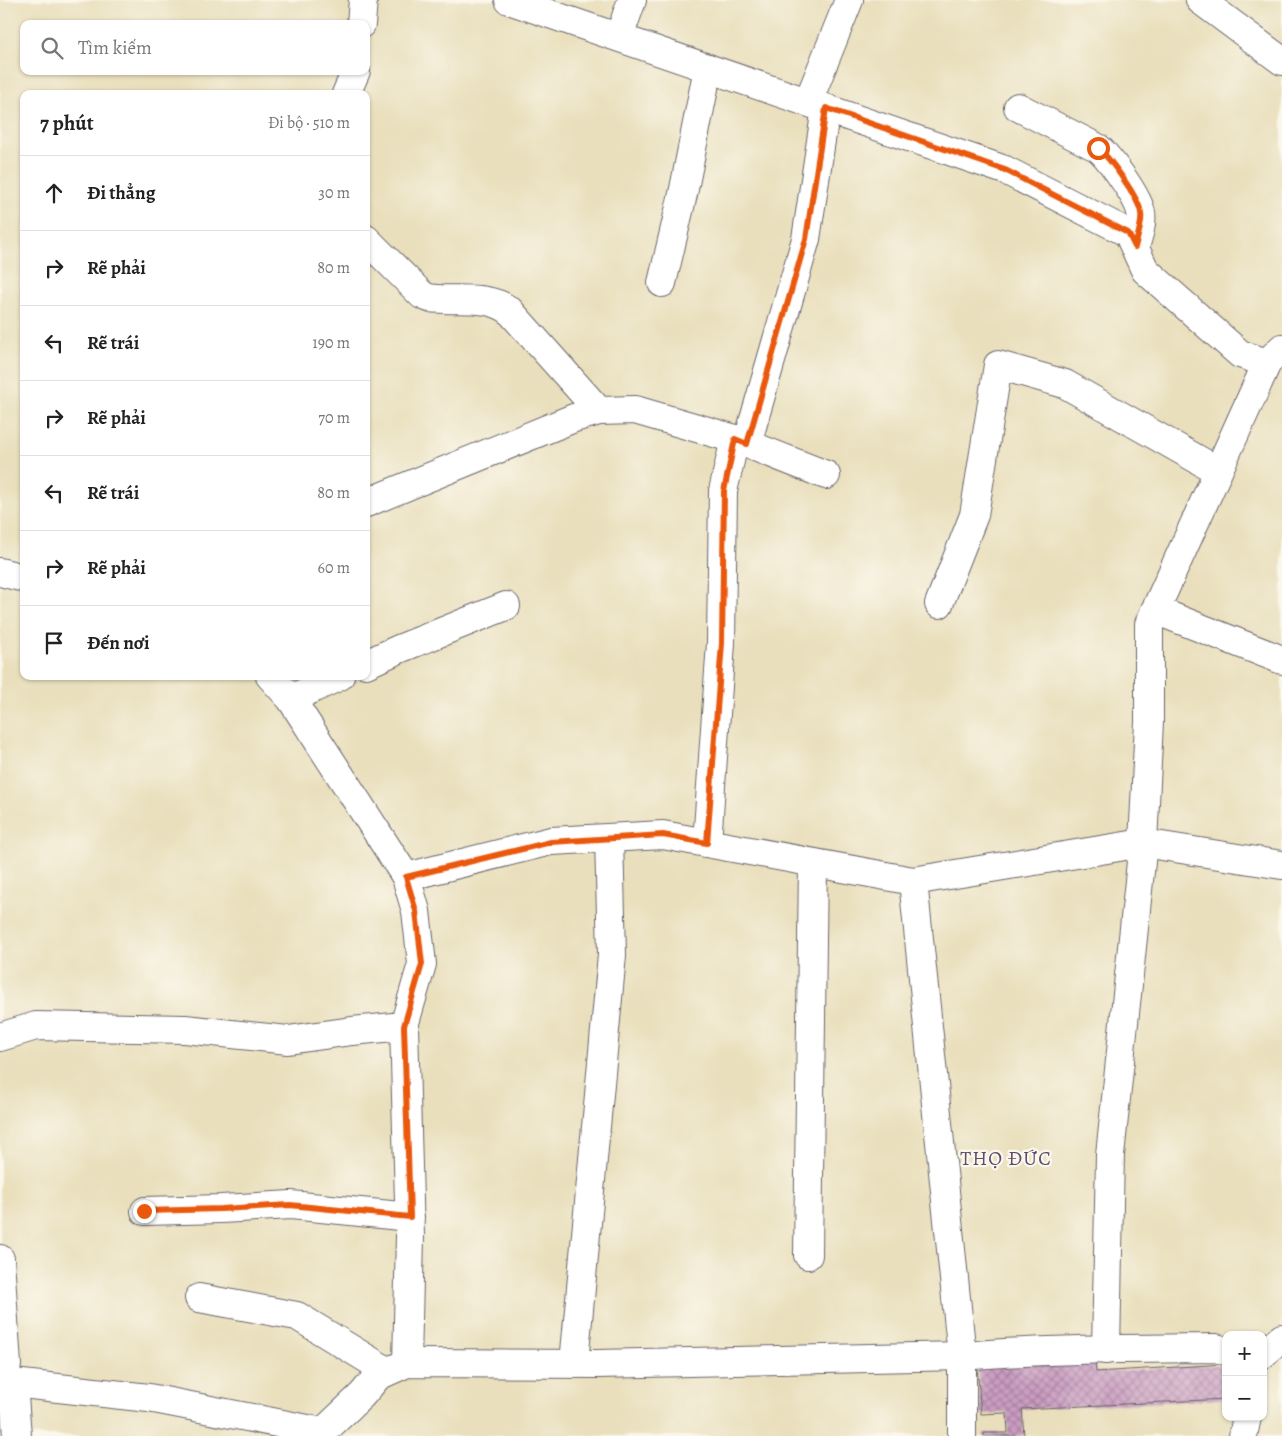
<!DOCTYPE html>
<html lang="vi">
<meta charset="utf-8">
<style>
body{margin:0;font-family:Alegreya,serif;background:#f6f6f6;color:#222}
.controls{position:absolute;right:15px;bottom:15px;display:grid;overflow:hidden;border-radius:10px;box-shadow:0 1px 4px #0004}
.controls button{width:45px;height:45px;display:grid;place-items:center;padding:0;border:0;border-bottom:1px solid #e0e0e0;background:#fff;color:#222;font:25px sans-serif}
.stop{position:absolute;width:15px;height:15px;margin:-11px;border:4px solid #ea580c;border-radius:50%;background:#fff}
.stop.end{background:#ea580c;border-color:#fff;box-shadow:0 1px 5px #0008}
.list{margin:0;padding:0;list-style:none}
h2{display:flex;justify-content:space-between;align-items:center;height:65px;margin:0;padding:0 20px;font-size:21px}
h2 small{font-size:16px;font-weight:400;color:#767676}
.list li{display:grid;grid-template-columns:32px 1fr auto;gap:15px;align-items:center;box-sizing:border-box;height:75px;padding:0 20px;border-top:1px solid #e0e0e0}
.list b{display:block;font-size:19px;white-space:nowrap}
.list em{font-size:16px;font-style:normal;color:#767676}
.icon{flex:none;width:28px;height:28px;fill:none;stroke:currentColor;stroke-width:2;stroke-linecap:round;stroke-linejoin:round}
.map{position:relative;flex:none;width:1282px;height:1436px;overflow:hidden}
.search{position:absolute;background:#fff;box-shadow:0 1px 4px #0004;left:20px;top:20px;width:350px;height:55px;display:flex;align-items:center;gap:12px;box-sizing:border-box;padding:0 18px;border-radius:10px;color:#767676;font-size:19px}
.panel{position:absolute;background:#fff;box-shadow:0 1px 4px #0004;left:20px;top:90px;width:350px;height:590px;border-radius:10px}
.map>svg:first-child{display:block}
.building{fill:url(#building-cross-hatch)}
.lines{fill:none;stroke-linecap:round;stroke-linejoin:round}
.minor-casing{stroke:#686468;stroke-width:30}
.minor{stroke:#fff;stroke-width:28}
.route{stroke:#ea580c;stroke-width:6}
.labels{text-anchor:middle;stroke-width:4.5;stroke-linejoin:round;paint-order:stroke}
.quarter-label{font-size:20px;letter-spacing:1px;fill:#5d4d6a;stroke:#fbf7ec}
</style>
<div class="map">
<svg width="1282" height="1436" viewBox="0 0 1282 1436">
<defs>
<pattern id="building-cross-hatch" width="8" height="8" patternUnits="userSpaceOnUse" patternTransform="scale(1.25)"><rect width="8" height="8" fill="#ca9cc1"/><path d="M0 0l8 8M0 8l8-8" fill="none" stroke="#a47f9e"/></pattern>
</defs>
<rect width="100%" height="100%" fill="#fbf7ec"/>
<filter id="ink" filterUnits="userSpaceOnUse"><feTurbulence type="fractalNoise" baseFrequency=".02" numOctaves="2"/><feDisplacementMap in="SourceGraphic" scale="10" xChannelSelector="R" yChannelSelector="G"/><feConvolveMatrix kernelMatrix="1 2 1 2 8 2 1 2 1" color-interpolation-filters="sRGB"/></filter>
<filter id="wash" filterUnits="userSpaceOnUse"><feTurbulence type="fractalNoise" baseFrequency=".0096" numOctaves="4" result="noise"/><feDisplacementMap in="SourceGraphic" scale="20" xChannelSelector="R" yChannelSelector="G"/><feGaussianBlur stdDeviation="1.12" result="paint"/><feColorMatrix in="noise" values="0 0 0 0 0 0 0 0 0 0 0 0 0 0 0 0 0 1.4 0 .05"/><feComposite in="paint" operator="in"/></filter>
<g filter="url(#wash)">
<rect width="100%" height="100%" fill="#e9dfbc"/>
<g id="blocks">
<path class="building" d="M1095,1362L1096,1372L1226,1364V1399L1022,1409L1024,1436H984V1433H1008L1007,1413L981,1414L977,1365Z"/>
</g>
</g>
<g filter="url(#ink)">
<use href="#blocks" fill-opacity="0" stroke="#686468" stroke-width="1"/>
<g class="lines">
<defs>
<g id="minor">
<path d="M509,0L1005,170L1128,233L1145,270L1240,354L1267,363"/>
<path d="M1200,0L1282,61"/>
<path d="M361,24L363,0"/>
<path d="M619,37L632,0"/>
<path d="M346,94L356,71"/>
<path d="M808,102L849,0"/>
<path d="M1018,107L1098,148C1109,157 1139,198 1141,213C1143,223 1138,237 1135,247"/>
<path d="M366,239L422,295L429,298C456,302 486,294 509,310L599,411"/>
<path d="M662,283L683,194L708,68"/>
<path d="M747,444L806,239L826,108"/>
<path d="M366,503L574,418L599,411L635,410L735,439L826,475"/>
<path d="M0,572L24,578"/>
<path d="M939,604L974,515L998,365L1065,384L1218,471"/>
<path d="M1155,610L1282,660"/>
<path d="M366,664L399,649L506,606"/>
<path d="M270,676L291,699L406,877L551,841L663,835L913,881L1143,843L1282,865"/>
<path d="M291,699L340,676"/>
<path d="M707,843L721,643L723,491L735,439"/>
<path d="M913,881L962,1356V1436"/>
<path d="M404,1026L410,1236L407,1363"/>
<path d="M0,1037L36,1026L185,1029L288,1040L352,1031L404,1026L422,964L416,911L406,877"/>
<path d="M145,1211L221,1209L291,1205L410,1217"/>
<path d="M808,1255L813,863"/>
<path d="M0,1259L7,1365L0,1383"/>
<path d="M199,1298L297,1316L387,1371"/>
<path d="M1106,1350L1110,1155L1143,843L1149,722V624L1267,363L1282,348"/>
<path d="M1263,1354L1282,1338"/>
<path d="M574,1363L612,955L609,838"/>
<path d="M13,1383L17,1436"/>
<path d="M0,1395L13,1383L149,1398L323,1432"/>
<path d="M321,1436L323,1432L362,1395L378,1376L407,1363L597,1364L962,1356C1046,1349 1131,1349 1216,1348L1226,1351"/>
<path d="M1243,1436L1247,1417"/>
</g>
</defs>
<use href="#minor" class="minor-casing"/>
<use href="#minor" class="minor"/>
</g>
</g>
<g class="lines" filter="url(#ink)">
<path class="route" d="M144,1211L221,1209L290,1205L410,1217L404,1026L422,964L416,911L406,877L551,842L663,835L707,843L722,643L724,491L735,439L747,444L806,239L826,108L1005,170L1128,233L1135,247C1137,237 1143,223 1141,213C1139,198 1109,157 1098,148"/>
</g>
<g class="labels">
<g class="quarter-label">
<text x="1006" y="1165">THỌ ĐỨC</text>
</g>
</g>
</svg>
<div class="controls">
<button>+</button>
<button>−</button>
</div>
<div class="stop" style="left:1098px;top:148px"></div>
<div class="stop end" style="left:144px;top:1211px"></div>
<div class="search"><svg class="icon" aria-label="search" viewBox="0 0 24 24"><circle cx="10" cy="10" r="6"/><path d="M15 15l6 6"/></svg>Tìm kiếm</div>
<section class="panel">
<h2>7 phút<small>Đi bộ · 510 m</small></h2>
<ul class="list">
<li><svg class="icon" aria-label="ahead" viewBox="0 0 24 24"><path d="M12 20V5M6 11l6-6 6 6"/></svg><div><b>Đi thẳng</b></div><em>30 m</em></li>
<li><svg class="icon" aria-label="right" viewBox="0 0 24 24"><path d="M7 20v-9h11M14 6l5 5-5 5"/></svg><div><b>Rẽ phải</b></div><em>80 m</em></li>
<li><svg class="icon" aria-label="left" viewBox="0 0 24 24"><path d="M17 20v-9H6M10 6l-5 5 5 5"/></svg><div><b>Rẽ trái</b></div><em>190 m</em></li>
<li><svg class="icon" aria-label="right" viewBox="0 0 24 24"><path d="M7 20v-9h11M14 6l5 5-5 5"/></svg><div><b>Rẽ phải</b></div><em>70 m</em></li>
<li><svg class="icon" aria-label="left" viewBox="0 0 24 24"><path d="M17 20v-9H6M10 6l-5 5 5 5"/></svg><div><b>Rẽ trái</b></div><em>80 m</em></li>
<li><svg class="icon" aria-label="right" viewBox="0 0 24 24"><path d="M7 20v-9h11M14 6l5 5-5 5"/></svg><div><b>Rẽ phải</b></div><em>60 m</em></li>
<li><svg class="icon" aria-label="arrive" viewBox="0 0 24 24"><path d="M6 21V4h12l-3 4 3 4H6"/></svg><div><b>Đến nơi</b></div></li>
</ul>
</section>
</div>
